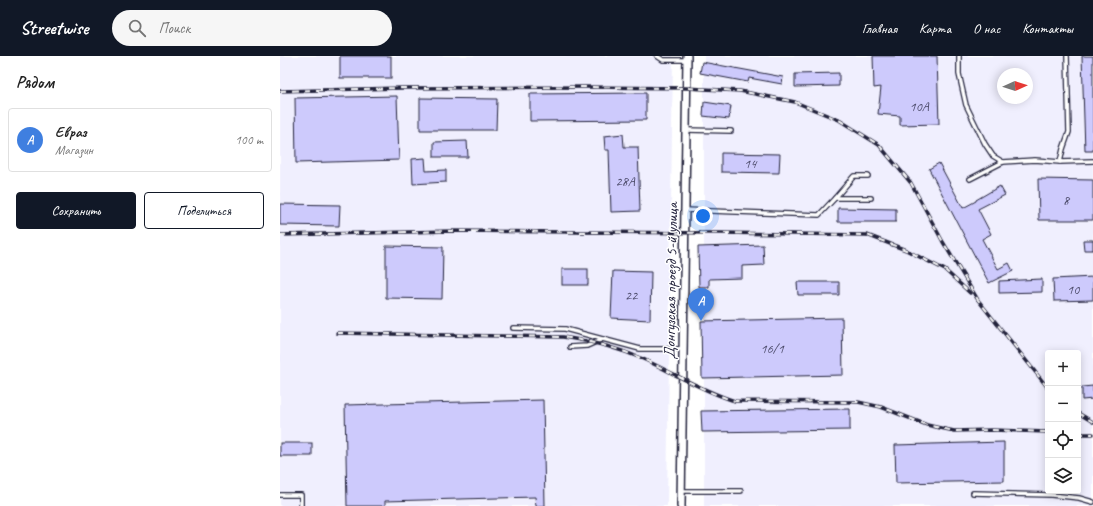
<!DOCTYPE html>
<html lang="ru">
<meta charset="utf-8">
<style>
body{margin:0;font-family:Caveat,sans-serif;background:#f6f6f6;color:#222}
.controls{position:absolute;right:12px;bottom:12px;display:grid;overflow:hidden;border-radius:4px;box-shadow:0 2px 10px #0003}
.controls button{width:36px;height:36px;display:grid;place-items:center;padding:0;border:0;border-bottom:1px solid #e0e0e0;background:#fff;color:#222;font:20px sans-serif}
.compass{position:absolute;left:717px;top:12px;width:36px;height:36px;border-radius:50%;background:#fff;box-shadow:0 2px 10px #0003;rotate:87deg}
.you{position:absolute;left:423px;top:160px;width:14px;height:14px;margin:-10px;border:3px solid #fff;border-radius:50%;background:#1a73e8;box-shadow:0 0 0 6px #1a73e833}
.badge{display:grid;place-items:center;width:26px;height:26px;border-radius:50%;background:#111827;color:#fff;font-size:13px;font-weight:700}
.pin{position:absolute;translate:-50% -33px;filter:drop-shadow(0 1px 2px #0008)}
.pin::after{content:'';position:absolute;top:21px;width:14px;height:12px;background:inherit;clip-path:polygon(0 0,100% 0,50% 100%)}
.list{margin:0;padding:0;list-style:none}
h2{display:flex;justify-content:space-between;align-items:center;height:52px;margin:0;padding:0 16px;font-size:17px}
h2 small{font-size:13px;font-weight:400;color:#767676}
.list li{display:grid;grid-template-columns:26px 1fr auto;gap:12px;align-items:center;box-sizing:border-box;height:64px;margin:0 8px 8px;padding:0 8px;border:1px solid #e0e0e0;border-radius:4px}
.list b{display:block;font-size:15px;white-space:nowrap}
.list p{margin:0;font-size:13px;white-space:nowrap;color:#767676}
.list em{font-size:13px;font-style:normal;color:#767676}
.actions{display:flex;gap:8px;padding:12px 16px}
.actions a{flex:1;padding:9px 0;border:1px solid #111827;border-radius:4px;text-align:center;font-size:14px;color:#111827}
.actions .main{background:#111827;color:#fff}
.icon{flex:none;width:22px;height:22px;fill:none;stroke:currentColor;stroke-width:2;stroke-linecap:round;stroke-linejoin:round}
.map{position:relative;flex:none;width:813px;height:450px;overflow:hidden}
header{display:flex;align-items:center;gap:24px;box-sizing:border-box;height:56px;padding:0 20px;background:#111827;color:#fff}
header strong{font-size:19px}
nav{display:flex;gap:22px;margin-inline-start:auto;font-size:14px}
.search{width:280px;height:36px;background:#f6f6f6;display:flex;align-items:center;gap:10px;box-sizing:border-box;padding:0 14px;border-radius:22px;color:#767676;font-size:15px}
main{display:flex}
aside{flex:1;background:#fff}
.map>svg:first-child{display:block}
.built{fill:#f0effe;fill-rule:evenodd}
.building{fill:#cdcafc;stroke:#22223b}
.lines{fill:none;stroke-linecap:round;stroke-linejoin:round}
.service-casing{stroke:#22223b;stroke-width:6}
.minor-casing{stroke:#22223b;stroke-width:10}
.service{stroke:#fff;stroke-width:3.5}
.minor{stroke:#fff;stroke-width:7}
.rail-casing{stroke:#22223b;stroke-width:3.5}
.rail{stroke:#fff;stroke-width:2;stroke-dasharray:6;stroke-linecap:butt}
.labels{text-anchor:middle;stroke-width:3;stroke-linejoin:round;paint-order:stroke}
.number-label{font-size:14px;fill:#4d4c6b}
.street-label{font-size:16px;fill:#22223b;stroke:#fff}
</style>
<header>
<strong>Streetwise</strong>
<div class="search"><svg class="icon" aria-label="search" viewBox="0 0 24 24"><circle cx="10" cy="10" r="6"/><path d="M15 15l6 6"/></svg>Поиск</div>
<nav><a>Главная</a><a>Карта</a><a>О нас</a><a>Контакты</a></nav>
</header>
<main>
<aside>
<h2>Рядом<small></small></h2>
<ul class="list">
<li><span class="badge" style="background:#3f7fe0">A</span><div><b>Евраз</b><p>Магазин</p></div><em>100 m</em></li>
</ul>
<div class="actions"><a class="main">Сохранить</a><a>Поделиться</a></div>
</aside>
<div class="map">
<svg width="813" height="450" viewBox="0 0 813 450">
<rect width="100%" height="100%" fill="#fff"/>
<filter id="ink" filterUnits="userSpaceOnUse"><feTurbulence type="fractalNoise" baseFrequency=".025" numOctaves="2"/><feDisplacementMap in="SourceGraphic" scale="8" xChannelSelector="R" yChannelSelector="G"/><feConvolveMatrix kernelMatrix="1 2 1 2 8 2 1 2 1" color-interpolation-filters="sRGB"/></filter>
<g filter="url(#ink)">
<g class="built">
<path d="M0,0H393L387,450H0Z"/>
<path d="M424,0H813V450H424ZM723,18H747V42H723ZM768,297H798V435H768Z"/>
</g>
<g class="building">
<rect x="60" y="0" width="51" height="22"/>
<path d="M593,0H657L659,68L620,69V60L598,58L601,31L594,32Z"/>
<path d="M802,0H813V95H805Z"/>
<path d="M422,6L503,21L502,28L469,22L468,26L420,17Z"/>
<path d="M559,17V30L515,31V18Z"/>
<path d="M366,37V64L250,65V38Z"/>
<path d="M117,40L119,104L16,107L15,42Z"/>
<path d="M140,42L217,43L216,74H140Z"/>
<path d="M424,46L451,50L449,63L423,60Z"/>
<path d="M343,78L344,91H358L360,155L331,156L329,94H325L324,80Z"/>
<path d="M187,85L188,101H154V86Z"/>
<path d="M441,97L500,98L499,117L441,116Z"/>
<path d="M145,102L146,115L166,114V126L133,128L132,103Z"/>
<path d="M659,107L683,152L696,145V144L720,130L725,139L698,153L711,178L702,183L718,213L729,207L733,215L709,227L649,113Z"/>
<path d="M758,123L813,124V164H759Z"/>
<path d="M0,148L60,149L59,170L0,169Z"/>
<path d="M558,152L616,153V166H558Z"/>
<path d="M803,184H813V194H804Z"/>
<path d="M483,189L484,209L462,210V222L429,223V231H419L418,191Z"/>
<path d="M106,190L163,191L162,243L106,242Z"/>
<rect x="282" y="213" width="26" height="16"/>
<path d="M333,215L371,216L370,264L331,262Z"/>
<path d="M813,221V244L774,245L773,223Z"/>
<path d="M762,223V236L719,237V225Z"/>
<path d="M517,226H559V239H518Z"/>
<path d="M562,262L563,319L422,322L421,265Z"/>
<path d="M813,330V343L802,344V331Z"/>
<path d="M263,344L265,450H256L255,441L105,445V450H67L65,349Z"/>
<path d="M570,353V374L422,376L421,355Z"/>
<path d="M724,386V425L616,427L615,389Z"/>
<rect x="0" y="387" width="32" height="13"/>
</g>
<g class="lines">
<defs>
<g id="service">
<path d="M377,0L383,4H407"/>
<path d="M679,0V18L686,49L705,88L713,100L723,106"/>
<path d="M406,74L451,75"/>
<path d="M780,106L783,93L789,76L787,0"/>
<path d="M690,123L723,106L755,104L780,106L813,105"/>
<path d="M555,142L574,120H588"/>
<path d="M405,154L539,159L555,142H591"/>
<path d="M233,272L285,273L360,293H403"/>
<path d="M290,291L307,290L323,283"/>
<path d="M401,435H461"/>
<path d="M693,437L771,439L799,442L813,446"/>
<path d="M0,439H21V450"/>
</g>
<path id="minor" d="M401,450L407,0"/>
</defs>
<use href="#service" class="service-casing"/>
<use href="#minor" class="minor-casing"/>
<use href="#service" class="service"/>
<use href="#minor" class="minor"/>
<defs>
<g id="rail">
<path d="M0,35L122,32L305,31L406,32L460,35L515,46L559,64L599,89L631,127L663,186L698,244L768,332"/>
<path d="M0,179L171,175L441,177L587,179L626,194L665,214L690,237"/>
<path d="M57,277L283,281C310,285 338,292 363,303C394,317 422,335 455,345L578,346L601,351L647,369L674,375L712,374L768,376"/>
<path d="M798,357L813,366"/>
<path d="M798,378H813"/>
</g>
</defs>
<use href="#rail" class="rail-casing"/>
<use href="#rail" class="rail"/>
</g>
</g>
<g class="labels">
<g class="number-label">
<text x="639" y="55">10А</text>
<text x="470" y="112">14</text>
<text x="345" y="130">28А</text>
<text x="786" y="149">8</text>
<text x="793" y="238">10</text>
<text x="351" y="244">22</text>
<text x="492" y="297">16/1</text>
</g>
<g class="street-label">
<text transform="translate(390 225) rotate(-89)" y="6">Донгузская проезд 5-й улица</text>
</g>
</g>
</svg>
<div class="controls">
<button>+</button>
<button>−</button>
<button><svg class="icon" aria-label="locate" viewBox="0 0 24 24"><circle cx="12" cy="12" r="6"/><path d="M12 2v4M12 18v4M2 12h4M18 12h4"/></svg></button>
<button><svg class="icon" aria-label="layers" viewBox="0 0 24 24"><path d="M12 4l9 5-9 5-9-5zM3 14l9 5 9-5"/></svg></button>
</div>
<svg class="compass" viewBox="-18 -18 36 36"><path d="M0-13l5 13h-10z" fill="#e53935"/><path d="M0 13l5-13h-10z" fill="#767676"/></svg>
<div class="you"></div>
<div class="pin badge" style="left:421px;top:265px;background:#3f7fe0">A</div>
</div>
</main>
